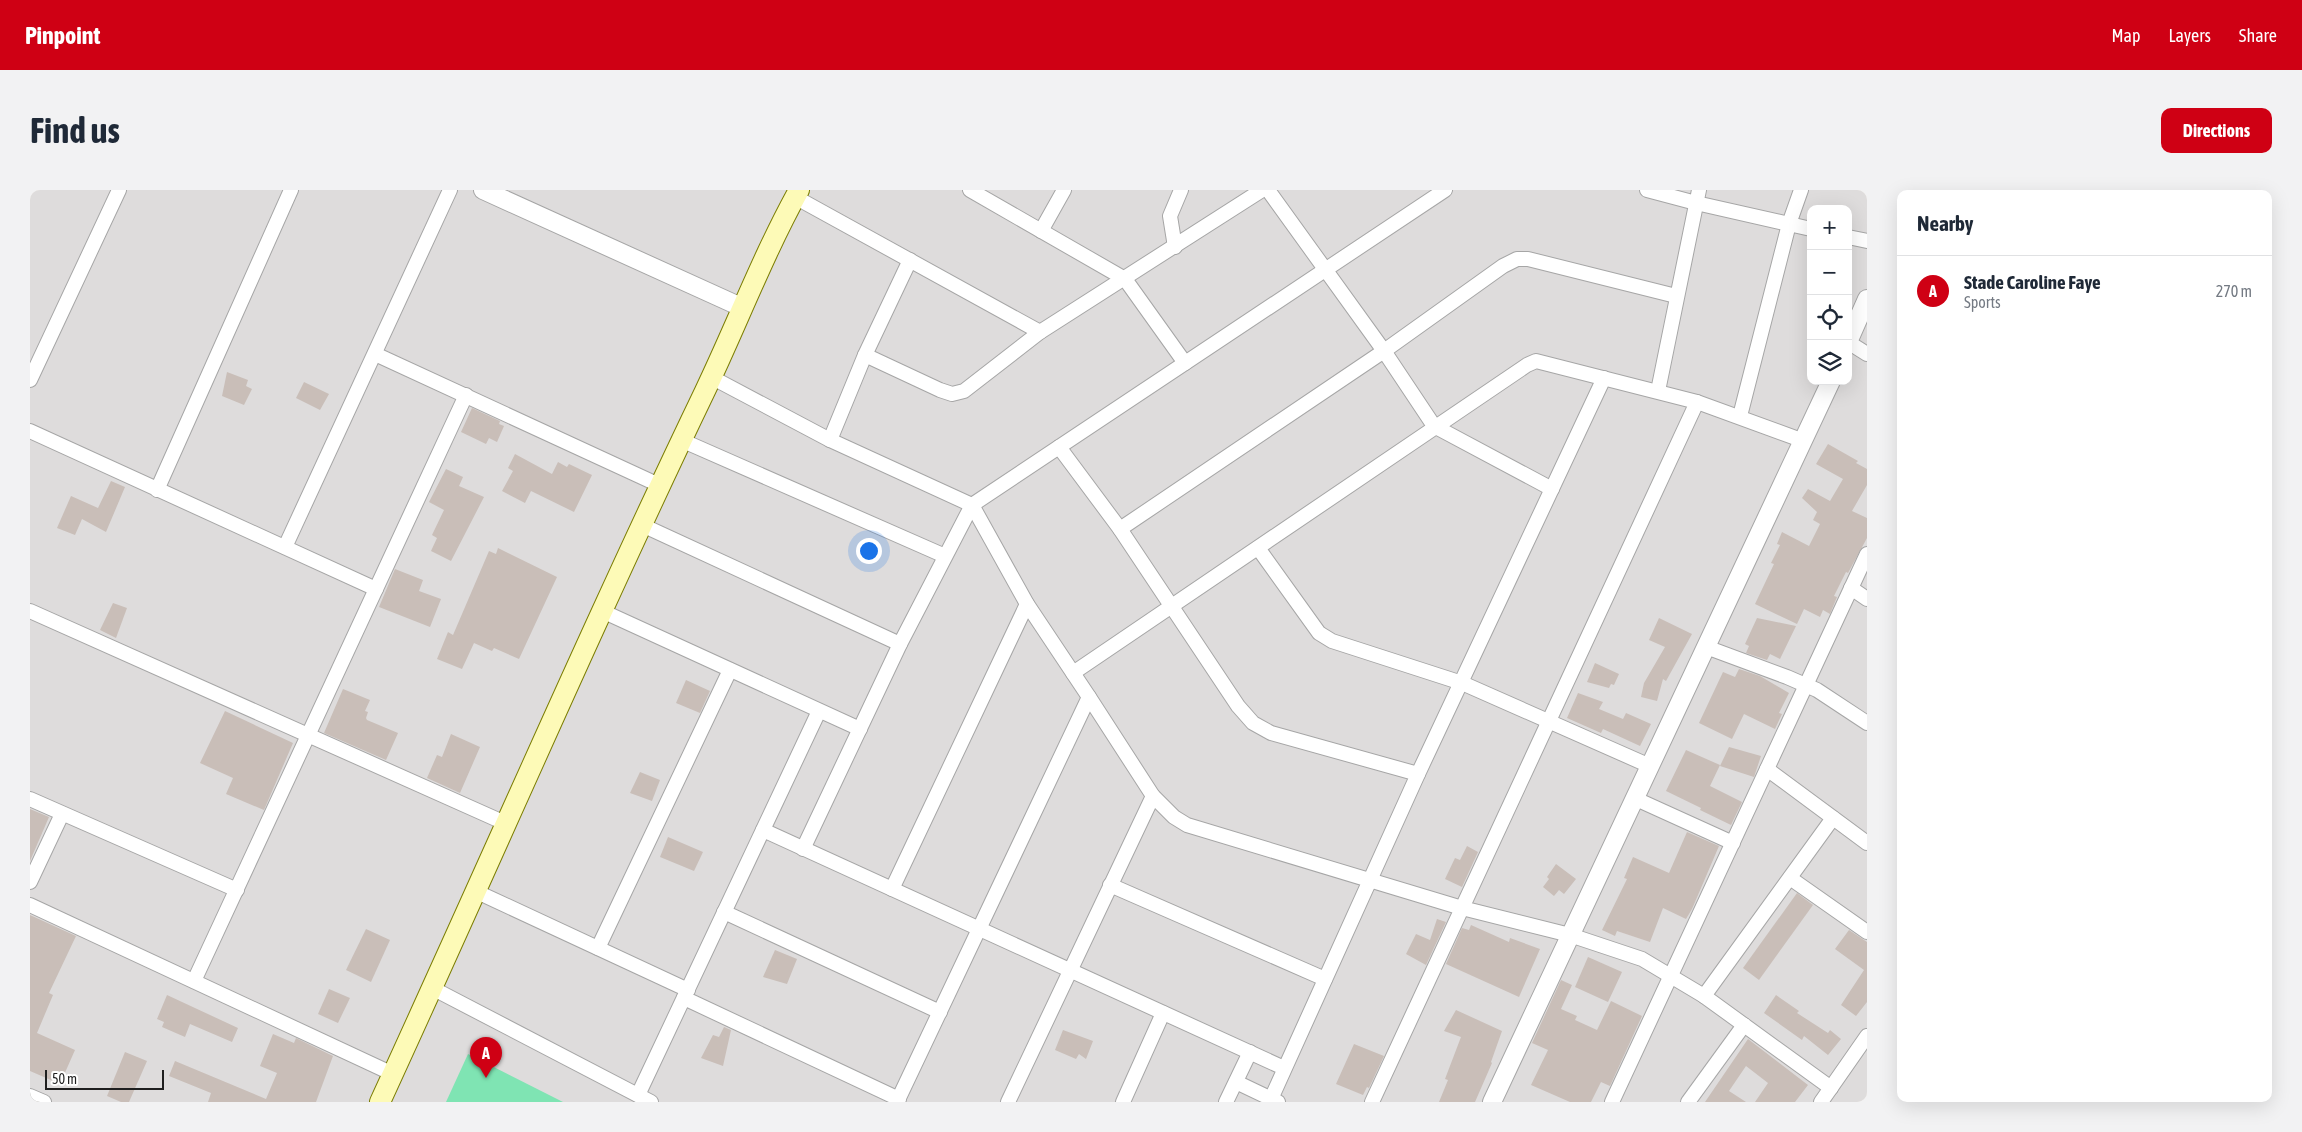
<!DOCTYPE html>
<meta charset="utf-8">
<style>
body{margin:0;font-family:"Asap Condensed",sans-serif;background:#f2f2f3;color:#1f2937}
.controls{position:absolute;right:15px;top:15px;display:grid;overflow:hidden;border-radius:10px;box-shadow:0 5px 20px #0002}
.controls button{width:45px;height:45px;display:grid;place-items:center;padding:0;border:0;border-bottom:1px solid #e0e1e3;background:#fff;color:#1f2937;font:25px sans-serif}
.scale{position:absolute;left:15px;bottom:12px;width:119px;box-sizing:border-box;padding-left:5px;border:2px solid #1f1f1f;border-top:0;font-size:14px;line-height:18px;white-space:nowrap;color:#1f1f1f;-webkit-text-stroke:4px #fff;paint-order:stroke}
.you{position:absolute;left:838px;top:360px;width:18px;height:18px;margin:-12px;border:4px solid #fff;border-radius:50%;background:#1a73e8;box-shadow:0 0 0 8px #1a73e833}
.badge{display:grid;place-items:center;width:32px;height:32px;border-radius:50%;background:#cf0014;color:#fff;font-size:16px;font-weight:700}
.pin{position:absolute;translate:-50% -41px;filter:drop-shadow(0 1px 2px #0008)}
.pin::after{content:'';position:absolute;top:26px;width:18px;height:15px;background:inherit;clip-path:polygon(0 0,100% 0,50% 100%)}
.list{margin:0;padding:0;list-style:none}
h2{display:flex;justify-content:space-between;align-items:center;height:65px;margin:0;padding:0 20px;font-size:21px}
h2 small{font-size:16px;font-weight:400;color:#747a83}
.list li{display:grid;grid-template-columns:32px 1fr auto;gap:15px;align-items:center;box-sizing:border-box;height:70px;padding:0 20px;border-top:1px solid #e0e1e3}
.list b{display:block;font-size:19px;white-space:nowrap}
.list p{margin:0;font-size:16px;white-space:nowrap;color:#747a83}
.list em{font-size:16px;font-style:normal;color:#747a83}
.icon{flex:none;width:28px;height:28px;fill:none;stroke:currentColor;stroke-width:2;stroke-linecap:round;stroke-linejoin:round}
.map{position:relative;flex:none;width:1837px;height:912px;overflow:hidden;border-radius:10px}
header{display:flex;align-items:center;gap:30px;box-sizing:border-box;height:70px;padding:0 25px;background:#cf0014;color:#fff}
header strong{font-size:24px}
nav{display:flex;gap:28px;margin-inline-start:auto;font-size:18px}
.intro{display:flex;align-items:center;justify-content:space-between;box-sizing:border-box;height:120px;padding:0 30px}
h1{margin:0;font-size:35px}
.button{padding:12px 22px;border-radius:10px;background:#cf0014;color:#fff;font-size:18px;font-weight:700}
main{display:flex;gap:30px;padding:0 30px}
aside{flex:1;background:#fff;border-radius:10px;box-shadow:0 5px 20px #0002}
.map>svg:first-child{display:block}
.residential{fill:#dedcdc;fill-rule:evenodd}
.pitch{fill:#7fe4b3}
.building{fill:#c9beb8}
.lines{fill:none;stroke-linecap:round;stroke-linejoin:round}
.minor-casing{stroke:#a6a6a6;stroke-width:16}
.tertiary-casing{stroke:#a6a6a6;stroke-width:20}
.secondary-casing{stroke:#7b7d00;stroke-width:22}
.minor{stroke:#fff;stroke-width:14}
.tertiary{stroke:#fff;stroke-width:18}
.secondary{stroke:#fdfab7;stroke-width:20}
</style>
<header>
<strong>Pinpoint</strong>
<nav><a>Map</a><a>Layers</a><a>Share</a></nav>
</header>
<div class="intro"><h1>Find us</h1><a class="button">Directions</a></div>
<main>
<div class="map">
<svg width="1837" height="912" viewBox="0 0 1837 912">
<rect width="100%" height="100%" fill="#f1ece5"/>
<path class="residential" d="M0,0H1837V912H0ZM1781,19H1818V191H1781Z"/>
<path class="pitch" d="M438,864L533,912H416Z"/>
<g class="building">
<path d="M197,182L218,190L216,196L222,199L214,215L192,206Z"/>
<path d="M274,192L299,204L290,220L266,208Z"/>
<path d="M442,218L470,231L469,234L474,236L467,252L459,248L456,254L431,242Z"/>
<path d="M1798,254L1828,271L1826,273L1837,279V295L1822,321L1837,328V348L1818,383L1816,382L1804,406L1807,407L1800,424L1793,420L1790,427L1774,419L1767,434L1725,414L1744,374L1741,373L1750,355L1747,354L1752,342L1779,356L1790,334L1783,330L1787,322L1772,308L1778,299L1800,311L1813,289L1786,274Z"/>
<path d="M485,264L522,284L528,272L537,277L539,274L562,285L544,322L501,301L495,313L472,301L483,281L478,278Z"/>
<path d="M416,279L433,287L429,296L454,307L421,371L401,361L407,348L402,345L414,320L399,312Z"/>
<path d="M81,291L95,297L76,342L52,329L45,345L27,338L41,306L68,318Z"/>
<path d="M468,358L527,387L489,469L464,458L462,461L444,453L432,479L407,469L418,442L423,445L459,361L466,364Z"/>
<path d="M365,379L393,390L389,401L411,409L400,437L349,417Z"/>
<path d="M83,413L97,418L86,448L70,440Z"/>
<path d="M1629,428L1662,444L1636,491L1633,489L1627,511L1611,507L1614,493L1635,457L1619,450Z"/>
<path d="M1727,428L1766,436L1750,469L1740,464L1737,470L1716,463L1719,456L1715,454Z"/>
<path d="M1565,473L1589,484L1584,495L1581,494L1579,498L1557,492Z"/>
<path d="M1709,479L1730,486L1759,503L1749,523L1752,524L1745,539L1714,524L1702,549L1669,533L1693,482L1705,487Z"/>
<path d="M656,490L680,501L670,523L646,513Z"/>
<path d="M313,499L340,510L335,521L338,522L336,528L337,530L368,543L356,570L294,543Z"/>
<path d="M1548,503L1573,512L1569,519L1593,529L1596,523L1621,534L1610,556L1573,539L1571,543L1537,528Z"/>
<path d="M195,521L263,553L234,620L196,604L203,588L170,573Z"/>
<path d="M421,544L450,557L430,603L397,588L407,565L412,567Z"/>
<path d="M1699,557L1731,566L1724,587L1690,576Z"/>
<path d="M1656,560L1690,575L1680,596L1712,612L1701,635L1670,620L1671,618L1636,601Z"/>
<path d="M610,582L630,590L622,611L600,603Z"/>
<path d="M0,619L19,627L0,671Z"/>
<path d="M1657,642L1689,656L1662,719L1656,729L1633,718L1620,752L1587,741L1585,746L1572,740L1597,689L1594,688L1603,667L1639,683Z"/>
<path d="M638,647L673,662L664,681L630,667Z"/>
<path d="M1437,656L1448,662L1432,697L1415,689L1425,668L1430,670Z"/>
<path d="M1526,674L1546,689L1534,704L1529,700L1524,706L1513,697L1519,689L1517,687Z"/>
<path d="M1767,703L1783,715L1729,790L1713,778Z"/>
<path d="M0,725L46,746L19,803L23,805L7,843L45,860L30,894L0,881Z"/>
<path d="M1407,729L1416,732L1396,775L1376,764L1386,744L1400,750Z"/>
<path d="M1441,735L1479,752L1480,748L1510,759L1489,807L1416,774L1432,738L1439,740Z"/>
<path d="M336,739L360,750L341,792L316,780Z"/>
<path d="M1819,740L1837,752V812L1826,826L1811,815L1834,780L1805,759Z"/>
<path d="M745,760L767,769L757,794L733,787Z"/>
<path d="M1558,767L1592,782L1578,812L1545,797Z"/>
<path d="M1531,790L1542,795L1531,819L1547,826L1545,830L1567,840L1581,811L1612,826L1580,896L1571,892L1561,912H1540L1501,895L1518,860L1502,853Z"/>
<path d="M299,799L320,808L308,833L288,824Z"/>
<path d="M137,805L208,838L202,852L160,834L155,847L132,837L134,832L127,829Z"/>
<path d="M1746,805L1769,821L1767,823L1798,843L1800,840L1811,849L1798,865L1774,846L1772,850L1734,823Z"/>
<path d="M1426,820L1472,841L1461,872L1462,873L1445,912H1409L1418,890L1415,889L1431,847L1414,841Z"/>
<path d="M694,837L701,840L693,876L671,868L683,845L689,847Z"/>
<path d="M1033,840L1063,851L1056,869L1049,864L1046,869L1025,860Z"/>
<path d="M243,844L264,853L266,848L303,866L286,912H178L181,903L139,886L145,871L236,909L247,883L230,876Z"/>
<path d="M1718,849L1778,895L1765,912H1725L1738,893L1716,876L1699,901L1716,912H1675Z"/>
<path d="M1324,854L1354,866L1339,898L1337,897L1333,905L1306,894Z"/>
<path d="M95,862L117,871L99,912H91L77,906Z"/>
</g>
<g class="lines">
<defs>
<g id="minor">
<path d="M940,0L1095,89L1155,173"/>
<path d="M1238,0L1354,161L1404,236L1522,299"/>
<path d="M1617,0L1666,13L1781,39"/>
<path d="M765,7L1010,142"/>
<path d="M1011,41L1034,0"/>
<path d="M1818,47L1837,51"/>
<path d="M1145,57L1140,26L1151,0"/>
<path d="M1818,152L1837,164"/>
<path d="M345,164L629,295"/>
<path d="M835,165L910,200L922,204L934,201L1010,142L1232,0"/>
<path d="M681,187L800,250L942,315L997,414L1059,507L1123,606L1144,627L1157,635L1432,718L1540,745L1612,769L1674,806L1801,898"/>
<path d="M0,190L89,0"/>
<path d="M1628,201L1669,0"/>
<path d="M1710,226L1759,34L1771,0"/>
<path d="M0,241L346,399"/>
<path d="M651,250L915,366"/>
<path d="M800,250L835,165L880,70"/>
<path d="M1029,257L1090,339L1208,516L1223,533L1241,543L1388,584"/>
<path d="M127,300L261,0"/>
<path d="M612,335L870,454"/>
<path d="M1090,339L1354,161L1473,76L1487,69H1498L1646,106"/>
<path d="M255,357L420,0"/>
<path d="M1228,358L1289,443L1302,451L1432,493L1620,576"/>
<path d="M1821,398L1837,409"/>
<path d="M0,421L475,633"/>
<path d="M572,421L830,539"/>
<path d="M1676,457L1757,487L1787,500L1837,533"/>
<path d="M1043,483L1497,175L1506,171L1667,212L1774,251"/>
<path d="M1737,579L1837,653"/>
<path d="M0,609L207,700"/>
<path d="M1606,609L1703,653"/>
<path d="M733,640L1254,878"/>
<path d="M773,659L870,454L942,315L1415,0"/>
<path d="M1760,688L1837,742"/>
<path d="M0,692L32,624"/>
<path d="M1080,695L1295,789"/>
<path d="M862,699L997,414"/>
<path d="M445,701L658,800"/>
<path d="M0,715L363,884"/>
<path d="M694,722L910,822"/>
<path d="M568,758L700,480"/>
<path d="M164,791L436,205"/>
<path d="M402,798L621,912"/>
<path d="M1674,806L1803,628"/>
<path d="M654,808L869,909"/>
<path d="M1206,892L1248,912"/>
<path d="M608,905L789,521"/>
<path d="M0,906L14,912"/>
<path d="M1241,909L1388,584L1574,188"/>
<path d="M867,912L1059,507"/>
<path d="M978,912L1123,606"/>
<path d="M1093,912L1133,823"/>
<path d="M1196,912L1220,862"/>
<path d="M1342,912L1667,212"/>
<path d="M1582,912L1837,364"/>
<path d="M1658,912L1714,835"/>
<path d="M1791,912L1837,846"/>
</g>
<g id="tertiary">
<path d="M453,0L711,117"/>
<path d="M1818,152L1837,109"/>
<path d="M1462,912L1801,191"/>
</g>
<path id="secondary" d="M350,912C459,675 562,436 675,201C707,134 733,65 769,0"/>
</defs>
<use href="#minor" class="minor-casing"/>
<use href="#tertiary" class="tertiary-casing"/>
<use href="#secondary" class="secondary-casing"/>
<use href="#minor" class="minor"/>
<use href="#tertiary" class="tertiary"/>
<use href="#secondary" class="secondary"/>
</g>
</svg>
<div class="controls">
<button>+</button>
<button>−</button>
<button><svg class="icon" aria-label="locate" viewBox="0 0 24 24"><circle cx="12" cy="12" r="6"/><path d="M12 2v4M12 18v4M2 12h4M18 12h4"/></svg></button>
<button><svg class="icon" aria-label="layers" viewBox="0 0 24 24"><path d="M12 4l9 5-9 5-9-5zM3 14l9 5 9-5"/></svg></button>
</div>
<div class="scale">50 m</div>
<div class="you"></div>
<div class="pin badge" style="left:456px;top:888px">A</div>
</div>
<aside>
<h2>Nearby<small></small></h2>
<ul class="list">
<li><span class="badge">A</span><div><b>Stade Caroline Faye</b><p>Sports</p></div><em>270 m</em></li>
</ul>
</aside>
</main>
